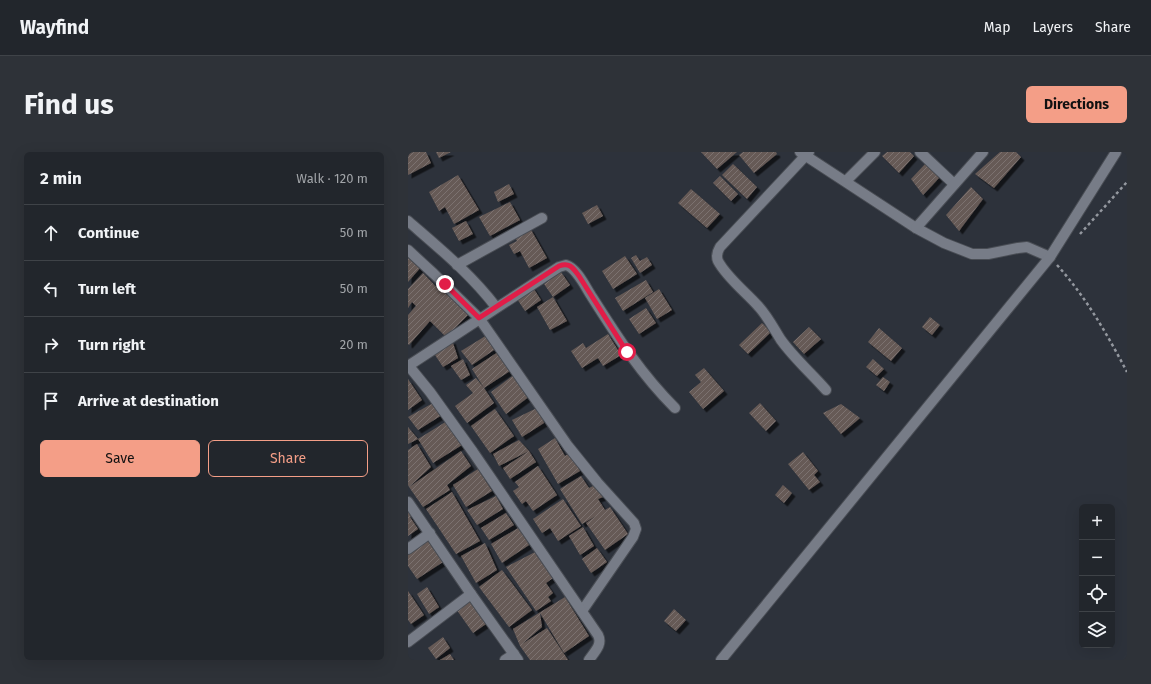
<!DOCTYPE html>
<meta charset="utf-8">
<style>
body{margin:0;font-family:"Fira Sans",sans-serif;background:#2e3238;color:#f1f3f6}
.controls{position:absolute;right:12px;bottom:12px;display:grid;overflow:hidden;border-radius:6px;box-shadow:0 4px 16px #0002}
.controls button{width:36px;height:36px;display:grid;place-items:center;padding:0;border:0;border-bottom:1px solid #3f4348;background:#22262c;color:#f1f3f6;font:20px sans-serif}
.stop{position:absolute;width:12px;height:12px;margin:-9px;border:3px solid #e11d48;border-radius:50%;background:#fff}
.stop.end{background:#e11d48;border-color:#fff;box-shadow:0 1px 4px #0008}
.list{margin:0;padding:0;list-style:none}
h2{display:flex;justify-content:space-between;align-items:center;height:52px;margin:0;padding:0 16px;font-size:17px}
h2 small{font-size:13px;font-weight:400;color:#a2a5a9}
.list li{display:grid;grid-template-columns:26px 1fr auto;gap:12px;align-items:center;box-sizing:border-box;height:56px;padding:0 16px;border-top:1px solid #3f4348}
.list b{display:block;font-size:15px;white-space:nowrap}
.list em{font-size:13px;font-style:normal;color:#a2a5a9}
.actions{display:flex;gap:8px;padding:12px 16px}
.actions a{flex:1;padding:9px 0;border:1px solid #f49e87;border-radius:6px;text-align:center;font-size:14px;color:#f49e87}
.actions .main{background:#f49e87;color:#111}
.icon{flex:none;width:22px;height:22px;fill:none;stroke:currentColor;stroke-width:2;stroke-linecap:round;stroke-linejoin:round}
.map{position:relative;flex:none;width:719px;height:508px;overflow:hidden;border-radius:6px}
header{display:flex;align-items:center;gap:24px;box-sizing:border-box;height:56px;padding:0 20px;background:#22262c;border-bottom:1px solid #3f4348}
header strong{font-size:19px}
nav{display:flex;gap:22px;margin-inline-start:auto;font-size:14px}
.intro{display:flex;align-items:center;justify-content:space-between;box-sizing:border-box;height:96px;padding:0 24px}
h1{margin:0;font-size:28px}
.button{padding:10px 18px;border-radius:6px;background:#f49e87;color:#111;font-size:14px;font-weight:700}
main{display:flex;gap:24px;padding:0 24px}
aside{flex:1;background:#22262c;border-radius:6px;box-shadow:0 4px 16px #0002}
.map>svg:first-child{display:block}
.building{fill:url(#building-hatch);filter:url(#shadow)}
.lines{fill:none;stroke-linecap:round;stroke-linejoin:round}
.street-casing{stroke:#494d54;stroke-width:12}
.path{stroke:#94989f;stroke-width:2.5;stroke-dasharray:3 3;stroke-linecap:butt}
.street{stroke:#777c87;stroke-width:10}
.route{stroke:#e11d48;stroke-width:5}
</style>
<header>
<strong>Wayfind</strong>
<nav><a>Map</a><a>Layers</a><a>Share</a></nav>
</header>
<div class="intro"><h1>Find us</h1><a class="button">Directions</a></div>
<main>
<aside>
<h2>2 min<small>Walk · 120 m</small></h2>
<ul class="list">
<li><svg class="icon" aria-label="ahead" viewBox="0 0 24 24"><path d="M12 20V5M6 11l6-6 6 6"/></svg><div><b>Continue</b></div><em>50 m</em></li>
<li><svg class="icon" aria-label="left" viewBox="0 0 24 24"><path d="M17 20v-9H6M10 6l-5 5 5 5"/></svg><div><b>Turn left</b></div><em>50 m</em></li>
<li><svg class="icon" aria-label="right" viewBox="0 0 24 24"><path d="M7 20v-9h11M14 6l5 5-5 5"/></svg><div><b>Turn right</b></div><em>20 m</em></li>
<li><svg class="icon" aria-label="arrive" viewBox="0 0 24 24"><path d="M6 21V4h12l-3 4 3 4H6"/></svg><div><b>Arrive at destination</b></div></li>
</ul>
<div class="actions"><a class="main">Save</a><a>Share</a></div>
</aside>
<div class="map">
<svg width="719" height="508" viewBox="0 0 719 508">
<defs>
<pattern id="building-hatch" width="6" height="6" patternUnits="userSpaceOnUse"><rect width="6" height="6" fill="#665a56"/><path d="M-1 1l2-2M0 6l6-6M5 7l2-2" fill="none" stroke="#7c726f"/></pattern>
<filter id="shadow"><feDropShadow dx="3.5" dy="3.5" stdDeviation="0" flood-color="#0009"/></filter>
</defs>
<rect width="100%" height="100%" fill="#2d323b"/>
<g class="building">
<path d="M0,0H18L23,11L0,23Z"/>
<path d="M28,0H43L31,6Z"/>
<path d="M293,0H329L309,17Z"/>
<path d="M335,0H368L369,2L346,21L331,3Z"/>
<path d="M479,0H502L506,4L491,21L474,4Z"/>
<path d="M592,0H608L613,5L586,36L567,22Z"/>
<path d="M518,11L531,26L515,43L503,27Z"/>
<path d="M325,12L349,35L339,47L314,23Z"/>
<path d="M50,23L71,58L46,72L37,55L31,59L21,40Z"/>
<path d="M312,24L330,42L323,49L305,31Z"/>
<path d="M101,32L106,42L90,50L86,40Z"/>
<path d="M563,35L575,47L551,79L538,63Z"/>
<path d="M283,37L312,62L299,76L270,51Z"/>
<path d="M102,50L112,68L82,84L71,65Z"/>
<path d="M189,53L195,64L180,72L174,61Z"/>
<path d="M58,69L65,82L51,89L44,76Z"/>
<path d="M122,76L139,106L121,116L112,99L106,102L101,93L109,89L106,84Z"/>
<path d="M228,103L232,109L239,105L244,113L232,121L223,106Z"/>
<path d="M0,104L13,115L0,130Z"/>
<path d="M217,104L229,122L205,137L194,119Z"/>
<path d="M153,120L162,133L145,145L159,169L142,178L129,155L145,145L136,132Z"/>
<path d="M15,121L31,138L36,133L61,162L38,185L22,169L1,193L0,192V163L8,154L4,150L0,156V137Z"/>
<path d="M238,128L245,140L215,159L207,146Z"/>
<path d="M124,134L133,148L117,159L107,144Z"/>
<path d="M251,137L264,158L249,167L237,146Z"/>
<path d="M238,156L248,171L231,182L221,167Z"/>
<path d="M522,165L532,173L524,183L514,175Z"/>
<path d="M354,171L363,180L340,202L331,193Z"/>
<path d="M401,175L413,187L396,202L385,190Z"/>
<path d="M471,176L494,196L483,209L460,190Z"/>
<path d="M200,182L213,203L195,214L190,206L174,216L163,199L175,191L178,196Z"/>
<path d="M79,183L89,196L64,213L53,199Z"/>
<path d="M44,188L50,206L35,215L25,200Z"/>
<path d="M90,200L102,219L76,236L86,251L59,271L47,254L65,241L58,233L68,226L76,236L64,217Z"/>
<path d="M55,207L62,223L53,228L43,214Z"/>
<path d="M465,207L476,217L469,224L458,215Z"/>
<path d="M296,216L316,239L295,257L281,240L293,230L287,223Z"/>
<path d="M107,222L122,244L98,262L83,240Z"/>
<path d="M475,225L482,230L476,239L468,233Z"/>
<path d="M0,227L14,248L0,258Z"/>
<path d="M25,251L34,263L10,278L0,265Z"/>
<path d="M352,251L368,269L358,279L341,261Z"/>
<path d="M433,252L452,266L433,282L415,261Z"/>
<path d="M131,255L136,271L114,285L104,268Z"/>
<path d="M87,257L106,284L82,301L63,274Z"/>
<path d="M39,269L54,293L25,311L10,287L0,292V275L10,287Z"/>
<path d="M147,286L157,304L162,301L172,319L150,332L130,297Z"/>
<path d="M111,288L121,299L128,310L102,327L95,316L121,299L91,314L85,302Z"/>
<path d="M9,292L23,315L1,335L0,333V298Z"/>
<path d="M53,299L63,314L39,333L42,338L15,355L1,335Z"/>
<path d="M395,300L410,319L406,323L412,330L401,338L380,312Z"/>
<path d="M130,314L149,343L125,359L118,349L114,352L105,339L111,335L107,330Z"/>
<path d="M70,317L84,339L58,355L45,333Z"/>
<path d="M173,324L181,336L187,333L195,345L190,347L197,358L202,355L220,382L197,398L178,371L188,364L174,372L152,337Z"/>
<path d="M375,333L384,341L376,351L367,343Z"/>
<path d="M44,340L72,389L48,402L18,357Z"/>
<path d="M88,344L95,357L69,373L59,358Z"/>
<path d="M155,347L173,374L150,389L142,376L134,381L125,367Z"/>
<path d="M0,356L5,363L2,365L10,377L0,384Z"/>
<path d="M98,361L106,373L81,388L73,376Z"/>
<path d="M112,375L121,393L94,411L83,392Z"/>
<path d="M175,375L186,394L172,403L161,384Z"/>
<path d="M20,389L35,410L9,427L0,414V403Z"/>
<path d="M77,391L89,418L68,431L53,404Z"/>
<path d="M189,396L199,410L183,421L174,407Z"/>
<path d="M129,399L136,413L145,426L138,431L145,441L140,445L143,449L128,459L98,415Z"/>
<path d="M94,418L124,458L101,475L71,435Z"/>
<path d="M19,435L31,455L21,462L9,442Z"/>
<path d="M0,439L16,463L3,472L0,468Z"/>
<path d="M157,445L181,484L156,501L132,461L134,475L114,492L139,476L160,508H122L112,494L105,477Z"/>
<path d="M61,448L78,472L65,481L48,457Z"/>
<path d="M266,457L278,468L268,479L256,469Z"/>
<path d="M35,485L42,496L28,507L20,496Z"/>
<path d="M42,502L46,508H32Z"/>
</g>
<g class="lines">
<defs>
<g id="street">
<path d="M392,0L508,76L536,91L564,102H580L610,96L619,95L642,105"/>
<path d="M401,0L312,95C309,100 308,104 310,109C319,126 339,141 351,155C360,165 366,177 373,188C386,206 403,221 418,238"/>
<path d="M512,0L546,32"/>
<path d="M438,29L467,0"/>
<path d="M0,69C31,96 63,122 88,155"/>
<path d="M508,76L575,0"/>
<path d="M0,98L26,122L71,166L160,294L189,330L226,371L228,377L225,385L174,459"/>
<path d="M49,113L134,66"/>
<path d="M0,213L22,240L65,300L190,483C195,493 186,500 181,508"/>
<path d="M0,214L151,115L158,113C169,116 178,136 184,145C210,186 233,222 267,256"/>
<path d="M0,350L63,442L110,508"/>
<path d="M0,397L22,381"/>
<path d="M0,490L63,442"/>
<path d="M97,508L106,502"/>
<path d="M313,508L642,105L708,0"/>
</g>
</defs>
<use href="#street" class="street-casing"/>
<g class="path">
<path d="M672,82L719,30"/>
<path d="M649,113C678,145 699,182 719,220"/>
</g>
<use href="#street" class="street"/>
</g>
<g class="lines">
<path class="route" d="M37,132L71,166L151,114C162,110 165,116 171,124L219,200"/>
</g>
</svg>
<div class="controls">
<button>+</button>
<button>−</button>
<button><svg class="icon" aria-label="locate" viewBox="0 0 24 24"><circle cx="12" cy="12" r="6"/><path d="M12 2v4M12 18v4M2 12h4M18 12h4"/></svg></button>
<button><svg class="icon" aria-label="layers" viewBox="0 0 24 24"><path d="M12 4l9 5-9 5-9-5zM3 14l9 5 9-5"/></svg></button>
</div>
<div class="stop" style="left:219px;top:200px"></div>
<div class="stop end" style="left:37px;top:132px"></div>
</div>
</main>
